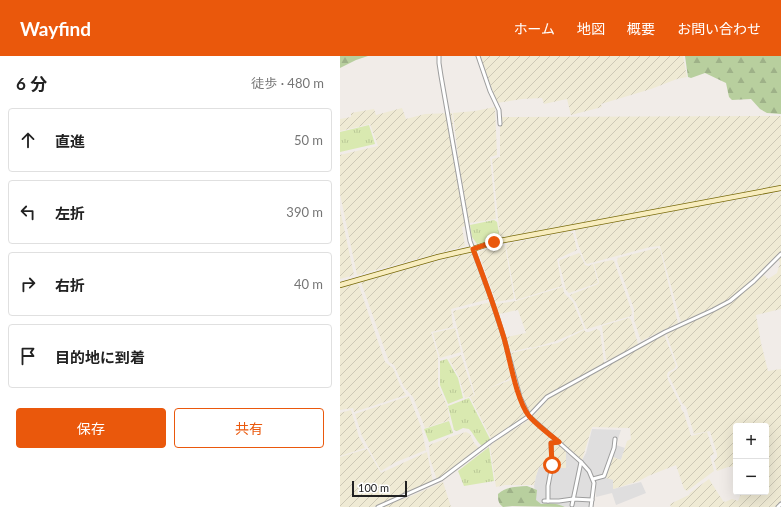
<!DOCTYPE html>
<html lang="ja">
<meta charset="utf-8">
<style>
body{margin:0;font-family:Lato,"Noto Sans JP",sans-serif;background:#f6f6f6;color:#222}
.controls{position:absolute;right:12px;bottom:12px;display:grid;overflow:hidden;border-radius:4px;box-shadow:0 4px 16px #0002}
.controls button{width:36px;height:36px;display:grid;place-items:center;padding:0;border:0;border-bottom:1px solid #e0e0e0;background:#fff;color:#222;font:20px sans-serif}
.scale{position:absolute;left:12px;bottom:10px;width:55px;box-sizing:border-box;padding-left:4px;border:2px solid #212121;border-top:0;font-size:11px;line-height:14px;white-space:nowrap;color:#212121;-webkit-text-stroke:3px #fff;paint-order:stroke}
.stop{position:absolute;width:12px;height:12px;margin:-9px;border:3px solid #ea580c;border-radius:50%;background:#fff}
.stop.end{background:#ea580c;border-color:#fff;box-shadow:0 1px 4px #0008}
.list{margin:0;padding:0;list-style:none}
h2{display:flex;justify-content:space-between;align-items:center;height:52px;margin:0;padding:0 16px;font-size:17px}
h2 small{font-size:13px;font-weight:400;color:#767676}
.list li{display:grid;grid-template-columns:26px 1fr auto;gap:12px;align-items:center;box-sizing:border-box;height:64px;margin:0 8px 8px;padding:0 8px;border:1px solid #e0e0e0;border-radius:4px}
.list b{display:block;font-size:15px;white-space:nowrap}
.list em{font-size:13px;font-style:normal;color:#767676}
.actions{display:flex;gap:8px;padding:12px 16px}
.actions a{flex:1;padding:9px 0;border:1px solid #ea580c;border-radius:4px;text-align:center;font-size:14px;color:#ea580c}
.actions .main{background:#ea580c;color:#fff}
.icon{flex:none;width:22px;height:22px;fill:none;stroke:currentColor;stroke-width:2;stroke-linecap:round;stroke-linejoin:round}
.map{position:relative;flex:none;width:441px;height:451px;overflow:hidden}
header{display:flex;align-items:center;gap:24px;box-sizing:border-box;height:56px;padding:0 20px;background:#ea580c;color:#fff}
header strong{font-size:19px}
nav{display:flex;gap:22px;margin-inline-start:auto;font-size:14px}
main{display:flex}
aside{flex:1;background:#fff}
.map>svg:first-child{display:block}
.residential{fill:#dfdede}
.farmland{fill:url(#farmland-furrows)}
.grass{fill:url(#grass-tufts)}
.forest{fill:url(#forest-firs)}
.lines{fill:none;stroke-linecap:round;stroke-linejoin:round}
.street-casing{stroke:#9e9e9e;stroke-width:5}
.secondary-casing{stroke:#776908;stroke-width:6}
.street{stroke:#fff;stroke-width:3}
.secondary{stroke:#f8edbf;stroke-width:4.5}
.route{stroke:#ea580c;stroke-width:5}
</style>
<header>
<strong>Wayfind</strong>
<nav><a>ホーム</a><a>地図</a><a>概要</a><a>お問い合わせ</a></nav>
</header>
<main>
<aside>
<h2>6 分<small>徒歩 · 480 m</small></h2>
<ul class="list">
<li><svg class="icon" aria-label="ahead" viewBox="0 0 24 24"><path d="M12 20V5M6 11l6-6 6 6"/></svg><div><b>直進</b></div><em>50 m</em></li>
<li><svg class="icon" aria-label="left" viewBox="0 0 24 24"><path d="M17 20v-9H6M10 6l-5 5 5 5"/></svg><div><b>左折</b></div><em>390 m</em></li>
<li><svg class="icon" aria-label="right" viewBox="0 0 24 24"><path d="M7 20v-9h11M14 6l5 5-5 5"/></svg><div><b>右折</b></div><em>40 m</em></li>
<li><svg class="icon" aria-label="arrive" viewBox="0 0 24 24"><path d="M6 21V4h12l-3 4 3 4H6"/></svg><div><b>目的地に到着</b></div></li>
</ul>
<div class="actions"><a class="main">保存</a><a>共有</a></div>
</aside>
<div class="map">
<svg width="441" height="451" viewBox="0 0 441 451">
<defs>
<pattern id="farmland-furrows" width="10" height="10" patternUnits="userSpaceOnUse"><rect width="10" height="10" fill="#efead4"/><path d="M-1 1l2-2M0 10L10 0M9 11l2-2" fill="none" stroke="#cdc8b6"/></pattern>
<pattern id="grass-tufts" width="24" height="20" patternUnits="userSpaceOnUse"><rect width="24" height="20" fill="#d9e9b0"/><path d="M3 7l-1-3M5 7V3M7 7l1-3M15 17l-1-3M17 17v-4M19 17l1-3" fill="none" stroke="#bac897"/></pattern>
<pattern id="forest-firs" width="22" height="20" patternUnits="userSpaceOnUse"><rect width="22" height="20" fill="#b8cf9e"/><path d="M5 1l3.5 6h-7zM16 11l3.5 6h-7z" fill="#9eb188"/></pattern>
</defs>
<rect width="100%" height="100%" fill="#f1ece8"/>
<g class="residential">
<path d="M252,373L281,374L276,389L285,392L281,404L273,401V433L301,426L306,437L276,449L272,437L256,441V431L254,421L249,412L242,404L246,397Z"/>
<path d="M226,396L249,416L254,428L251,451H231L199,449L196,446L194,429L196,420L199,411L226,412Z"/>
</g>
<g class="farmland">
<path d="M140,0H343L347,21L337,23L311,33L261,48L262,51L231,59L227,43L204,48L202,42L182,43L157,47Z"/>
<path d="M155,51L157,99L150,101L156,163L129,167L119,108L113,57L135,55Z"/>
<path d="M62,52L66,63L85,58L112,57L117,118L125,170L122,171L125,190L17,219L0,138V99L38,90L30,68L0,75V63L11,61V57L34,53L36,59Z"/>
<path d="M441,60V129L160,182L152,103L160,101V61Z"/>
<path d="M441,136V196L420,218L390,243L372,252L341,266L320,190L310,191L247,208L245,206L238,188L235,175L236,174L300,162L301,164L305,163V161L364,149L409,142V144H412L411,141Z"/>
<path d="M0,153L14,219L0,223Z"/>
<path d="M230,175L231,177H233L237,194L217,203L222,230L176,244L175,240L166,190L167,188Z"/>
<path d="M164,189L165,190L174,242L173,243L156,246L139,198L140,195Z"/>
<path d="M317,192L320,193L338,267L301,285L294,264V253L277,205L278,202Z"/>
<path d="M131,196L149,243L111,253L113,271L91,276L98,300V329L107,349L110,364L85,372L73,341L64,331L54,309L49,306L21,226Z"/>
<path d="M239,197L240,198L244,207L245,209L249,210L253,208L258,227L229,237L226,234L219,206L220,204Z"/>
<path d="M441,200V253L416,259L421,287L428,315L441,313V444L436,451H331L330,448L349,439L350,437L369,423L383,445L385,446L392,443L398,445L402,436H426V370H396V410L388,411L377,415L374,405L377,401V398L370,375L354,378L346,351L342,347L329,320L330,317L337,313L338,311L326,277L400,239L424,219L428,223L437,217L440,207L438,203Z"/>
<path d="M272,204L274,205L292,256L291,260L247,273H246L236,247L230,239L258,228L259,226L254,208Z"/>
<path d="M18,227L45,306L53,312L60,329L66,339L14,356L13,352L0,354V232Z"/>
<path d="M223,231L224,237L233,246L244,273L216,285L192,292L191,291L171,296L167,281L186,277L178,254L159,258L156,248L176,245Z"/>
<path d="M151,246L164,282L173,321L147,333L173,323L176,334L183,353L187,360L152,384L130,341L135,339L122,292L113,255Z"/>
<path d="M289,262L291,264L298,288L268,305L266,303L262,270Z"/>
<path d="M115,272L121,296L100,302L93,277Z"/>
<path d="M257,273L260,275L264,307L206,340L191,357L187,351L182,339L171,297L218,287L244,274L246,276H249Z"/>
<path d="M324,278L336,310L334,313L328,316L327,319L328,324L341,350V353L344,357L351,380L367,376L374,398L370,400L374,415L347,435L344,433L336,409L308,420L299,425L273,433V424L266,422L273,401L281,404L287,385L291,383L290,372L252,371L242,404L193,361L208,343L228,331L246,322L315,281Z"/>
<path d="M121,299L134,339L125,342L119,321L109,303Z"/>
<path d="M69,340L81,371L86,394L56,406L41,415L22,380L15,358Z"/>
<path d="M11,354L19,381L25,392L0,400V357Z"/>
<path d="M189,364H192L226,396V412L199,411L196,420L194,429H165L156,431L150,390L157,384Z"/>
<path d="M126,376L130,378L134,387L140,393L97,424L90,403L89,389L116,379Z"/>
<path d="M27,393L41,417L87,396L93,426L55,441L34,451H0V401Z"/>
<path d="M103,426L111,451H43L56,445L69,441Z"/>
</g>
<g class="grass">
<path d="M29,69L35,88L0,96V76Z"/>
<path d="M154,164L157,166L160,183L137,188L132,181L130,169Z"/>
<path d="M107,303L118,322L123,342L108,348L100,329V305Z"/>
<path d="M129,342L151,385L142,390C136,385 134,378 129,373L123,372L117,375L114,374L108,350Z"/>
<path d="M109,365L113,377L89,386L84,373Z"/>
<path d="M149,391L154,425L124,430L118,415Z"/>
</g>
<g class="forest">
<path d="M0,0H28L16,4L0,12Z"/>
<path d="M345,0H441V58L427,57L420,53L411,43L392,44L389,41L386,27L365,17L351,22L348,21Z"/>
<path d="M187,430L197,434L196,444L201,448C210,447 217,447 225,451L172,450L163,451C158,447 158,444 158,438C166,430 176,431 187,430Z"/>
</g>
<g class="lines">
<defs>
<g id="street">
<path d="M99,0V7L101,20L130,185L152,245L164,282L180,341L189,360L241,406L249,415L254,427L251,451"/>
<path d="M138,0L150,35L159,54L160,68"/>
<path d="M253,423L264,420L274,392L275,383"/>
<path d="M204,445H219L233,443L252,444"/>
<path d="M208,445V430L212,409L211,387L219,386"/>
<path d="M232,449L241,406"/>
<path d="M38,451L101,423L150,386L189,360L207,341L227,330L325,276L373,254L390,245L414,225L441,198"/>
<path d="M438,451L441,448"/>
</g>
<path id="secondary" d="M0,229L98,201L133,193L154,186L441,132"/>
</defs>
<use href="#street" class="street-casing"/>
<use href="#secondary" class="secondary-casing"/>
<use href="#street" class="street"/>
<use href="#secondary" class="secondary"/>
</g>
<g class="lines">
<path class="route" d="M154,186L133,193C144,222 155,252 164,282C170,303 176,343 189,360C196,368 210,379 219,386L211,387L212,409"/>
</g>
</svg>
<div class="controls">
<button>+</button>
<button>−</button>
</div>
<div class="scale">100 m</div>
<div class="stop" style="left:212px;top:409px"></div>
<div class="stop end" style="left:154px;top:186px"></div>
</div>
</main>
